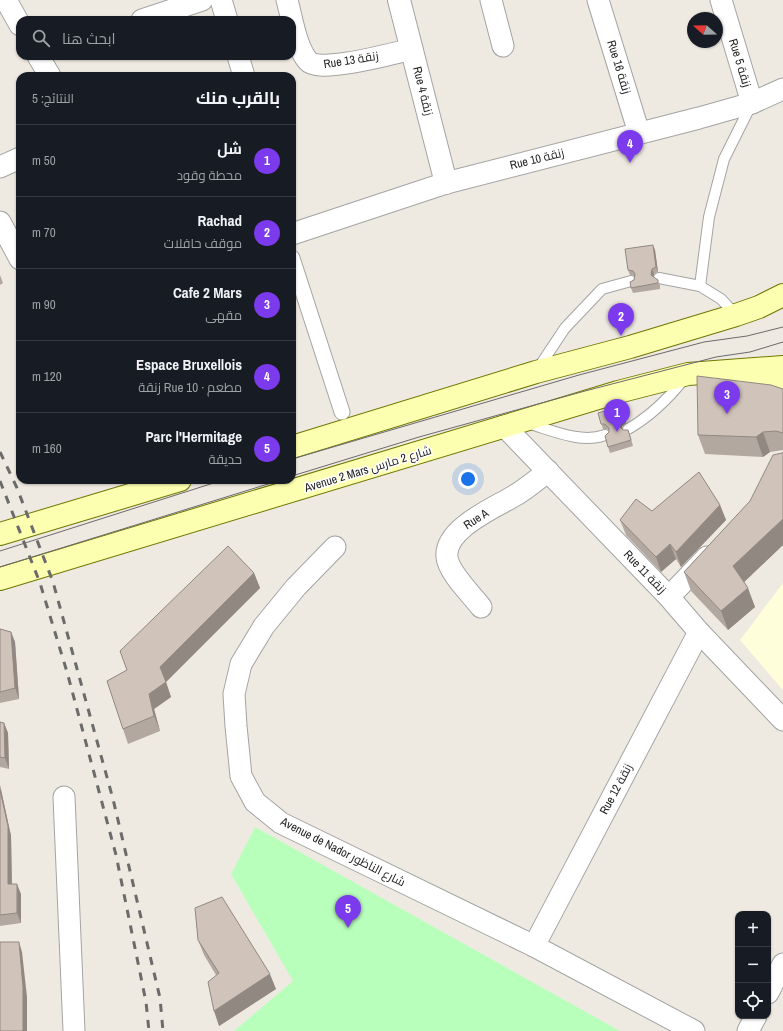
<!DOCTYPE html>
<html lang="ar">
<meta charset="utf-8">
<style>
body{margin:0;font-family:"Archivo Narrow",Cairo,sans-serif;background:#242831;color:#f1f3f6;direction:rtl}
.controls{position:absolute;right:12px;bottom:12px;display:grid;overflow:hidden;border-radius:8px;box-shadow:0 1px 3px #0004}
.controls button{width:36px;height:36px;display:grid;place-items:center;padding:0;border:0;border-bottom:1px solid #363941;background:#171b24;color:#f1f3f6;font:20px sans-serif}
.compass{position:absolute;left:687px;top:12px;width:36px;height:36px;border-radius:50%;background:#171b24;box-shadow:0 1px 3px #0004;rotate:290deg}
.you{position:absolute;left:468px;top:479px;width:14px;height:14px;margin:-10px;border:3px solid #fff;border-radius:50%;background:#1a73e8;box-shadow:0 0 0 6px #1a73e833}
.badge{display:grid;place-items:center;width:26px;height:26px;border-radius:50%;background:#7c3aed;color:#fff;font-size:13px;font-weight:700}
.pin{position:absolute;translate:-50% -33px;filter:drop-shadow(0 1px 2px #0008)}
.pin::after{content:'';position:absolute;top:21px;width:14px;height:12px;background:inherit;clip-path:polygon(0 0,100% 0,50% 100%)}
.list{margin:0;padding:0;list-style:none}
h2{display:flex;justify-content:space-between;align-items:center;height:52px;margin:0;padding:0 16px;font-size:17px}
h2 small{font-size:13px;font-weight:400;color:#9ea1a6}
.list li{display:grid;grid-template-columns:26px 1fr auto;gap:12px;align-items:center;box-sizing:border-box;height:72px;padding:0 16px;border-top:1px solid #363941}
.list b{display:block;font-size:15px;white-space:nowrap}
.list p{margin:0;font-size:13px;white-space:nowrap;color:#9ea1a6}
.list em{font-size:13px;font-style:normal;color:#9ea1a6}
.icon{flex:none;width:22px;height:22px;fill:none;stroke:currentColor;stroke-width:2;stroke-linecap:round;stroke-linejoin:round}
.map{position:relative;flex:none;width:783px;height:1031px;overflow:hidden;direction:ltr}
.search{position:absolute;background:#171b24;box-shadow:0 1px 3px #0004;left:16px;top:16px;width:280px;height:44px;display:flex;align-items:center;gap:10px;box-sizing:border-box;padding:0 14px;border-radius:12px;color:#9ea1a6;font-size:15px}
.panel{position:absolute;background:#171b24;box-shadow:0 1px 3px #0004;left:16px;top:72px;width:280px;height:412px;border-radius:12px;direction:rtl}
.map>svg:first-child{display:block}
.education{fill:#fffedb}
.park{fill:#b9ffbc}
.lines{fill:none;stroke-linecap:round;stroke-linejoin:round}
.service-casing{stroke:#a4a4a4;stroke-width:12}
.pedestrian-casing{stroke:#a4a4a4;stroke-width:17}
.minor-casing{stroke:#a4a4a4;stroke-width:23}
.tertiary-casing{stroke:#a4a4a4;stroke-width:24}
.secondary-casing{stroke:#6e7800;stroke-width:24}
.service{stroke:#fff;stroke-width:10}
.pedestrian{stroke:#fff;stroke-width:15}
.minor{stroke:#fff;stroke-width:21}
.tertiary{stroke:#fff;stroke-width:22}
.secondary{stroke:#fdffb0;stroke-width:22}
.tram{stroke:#6b6b6b;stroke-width:1}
.rail{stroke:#6b6b6b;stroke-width:3;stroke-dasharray:8 8;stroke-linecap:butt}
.wall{fill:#b3a8a0}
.shaded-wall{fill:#928882}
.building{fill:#d0c3ba;stroke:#928882}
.labels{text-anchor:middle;stroke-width:3;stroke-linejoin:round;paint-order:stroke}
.street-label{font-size:12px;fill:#1d1d1d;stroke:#fff}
</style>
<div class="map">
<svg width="783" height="1031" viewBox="0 0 783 1031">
<rect width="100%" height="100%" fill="#efeae1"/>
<path class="education" d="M783,583V690L740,640Z"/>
<path class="park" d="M255,827L620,1031H234L293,981L231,874Z"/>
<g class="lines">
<defs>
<g id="service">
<path d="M659,278L700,286L721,299L736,315"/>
<path d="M700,286L709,217L724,159L751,105"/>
<path d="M537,370L565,328L602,289L631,281"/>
<path d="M527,423C552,430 580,444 605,435"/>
<path d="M628,429C651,416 668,399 684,379"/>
</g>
<path id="pedestrian" d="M292,258L342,412"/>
<g id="minor">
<path d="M6,0L20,25"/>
<path d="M221,0L227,20"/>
<path d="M287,0C292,18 296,47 308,61C319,74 394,53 412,49"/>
<path d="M491,0L503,46"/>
<path d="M598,0L639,133"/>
<path d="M721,0L752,103"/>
<path d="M142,20L202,0"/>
<path d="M38,56L50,76"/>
<path d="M238,56L244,76"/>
<path d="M0,167L20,158"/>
<path d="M0,222L20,259"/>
<path d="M292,234L446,183L699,118L752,103L783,89"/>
<path d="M504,426L669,597L699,632L783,720"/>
<path d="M335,547L296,587L264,626L241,664L234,694L236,726L241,776L255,802L281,823L534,946L694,1031"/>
<path d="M669,597L707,557"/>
<path d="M481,607C472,595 448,572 447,557C444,529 494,508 514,496C526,489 537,480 548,471"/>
<path d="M64,797L74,1031"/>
<path d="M534,946L699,632"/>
<path d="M768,993L783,964"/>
<path d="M748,1031L756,1016"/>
</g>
<path id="tertiary" d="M399,0L446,183"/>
<g id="secondary">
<path d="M747,378L783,384"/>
<path d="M292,447L536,372L630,347L736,315L759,307L783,295"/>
<path d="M0,534L180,480"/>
<path d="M0,579L618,392L688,374L783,367"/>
</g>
</defs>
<use href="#service" class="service-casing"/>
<use href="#pedestrian" class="pedestrian-casing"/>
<use href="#minor" class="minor-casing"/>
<use href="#tertiary" class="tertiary-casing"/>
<use href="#secondary" class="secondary-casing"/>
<use href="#service" class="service"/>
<use href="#pedestrian" class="pedestrian"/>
<use href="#minor" class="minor"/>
<use href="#tertiary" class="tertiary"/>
<use href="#secondary" class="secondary"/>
<g class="tram">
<path d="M292,459L579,375L704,342L747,336L783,327"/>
<path d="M292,476L419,437L585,391L716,357L750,352L783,342"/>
<path d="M0,551L223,480"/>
<path d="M0,567L281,480"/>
</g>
<g class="rail">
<path d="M0,452L17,488L53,582L113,799L160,998L163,1031"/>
<path d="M0,481L40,583L67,672L116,855L146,1002L149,1031"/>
</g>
</g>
<g class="wall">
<path d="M655,250L658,272L654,274L653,276L660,285V289L633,293L631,288L635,276L630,275L628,270Z"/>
<path d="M0,275L3,283L0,285Z"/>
<path d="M783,389V450L770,452L763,457L705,454L698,435Z"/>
<path d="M623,411L626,423L622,426V429L630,435L633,446L610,453L608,447L609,431L607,429H603L598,413Z"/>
<path d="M783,452V545L744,582L755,607L728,630L691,591L684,572L750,501Z"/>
<path d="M720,505L726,520L681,567L676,559L661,572L626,535L620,520L652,511Z"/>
<path d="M254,573L260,588L166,682L171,697L154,709L160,731L128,744L123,729L127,670L120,651Z"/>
<path d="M0,629L11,632L15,642L19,699L0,703Z"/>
<path d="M0,722L4,723L8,733L9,769L0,767Z"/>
<path d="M0,785L11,836L12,884L21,894V923L0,926Z"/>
<path d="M198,940L276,989L219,1026L216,975L204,955Z"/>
</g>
<g class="shaded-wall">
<path d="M653,245L655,250L658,272L656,267Z"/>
<path d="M652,269L654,274L653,280L651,275Z"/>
<path d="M623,411L626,423L622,426V432L620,427V421Z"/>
<path d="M763,432L770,452L763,457L756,437Z"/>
<path d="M720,505L726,520L681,567L676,552Z"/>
<path d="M783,519V545L740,586L733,566Z"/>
<path d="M670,544L676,559L661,572L656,557Z"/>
<path d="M254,573L260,588L166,682L160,667Z"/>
<path d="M748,588L755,607L728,630L721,611Z"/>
<path d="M11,632L15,642L19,699L15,688Z"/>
<path d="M166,682L171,697L154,709L160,731L154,716L149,694Z"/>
<path d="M4,723L8,733L9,769L5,758Z"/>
<path d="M0,785L11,836L12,895L8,884Z"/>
<path d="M17,884L21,894V923L17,913Z"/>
<path d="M19,942L22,952L27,997V1031H23Z"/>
<path d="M270,974L276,989L219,1026L214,1011Z"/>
</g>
<g class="building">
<path d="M653,245L656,267L652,269L651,275L658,280V283L631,288L630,282L634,280L635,274L633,271L628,270L625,249Z"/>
<path d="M697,376L771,385L783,389V433L776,431L763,432L756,437L698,435Z"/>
<path d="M621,406L624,417L620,421V427L623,430H628L631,440L608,447L605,436L609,432V428L605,424H601L598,413Z"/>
<path d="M783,452V519L733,566L748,588L721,611L684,572L750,501L773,455L782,453Z"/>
<path d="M699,472L720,505L676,552L670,544L656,557L620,520L636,499L652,511Z"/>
<path d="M228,546L254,573L160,667L166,682L149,694L154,716L123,729L107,681L127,670L120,651Z"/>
<path d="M0,629L11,632L15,688L0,692Z"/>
<path d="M0,722L4,723L5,758L0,757Z"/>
<path d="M0,790L8,826V884H17V913L0,915Z"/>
<path d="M222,897L270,974L214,1011L208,982L219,973L198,940L195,908Z"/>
<path d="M0,942H19L23,987V1031H0Z"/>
</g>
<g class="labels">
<g class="street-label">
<text transform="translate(351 60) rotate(-9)" y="4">Rue 13 زنقة</text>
<text transform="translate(740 63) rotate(73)" y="4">Rue 5 زنقة</text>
<text transform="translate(619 67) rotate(73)" y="4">Rue 16 زنقة</text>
<text transform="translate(423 91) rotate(76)" y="4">Rue 4 زنقة</text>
<text transform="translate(537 159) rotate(-14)" y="4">Rue 10 زنقة</text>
<text transform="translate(368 469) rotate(-17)" y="4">Avenue 2 Mars شارع 2 مارس</text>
<text transform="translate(476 519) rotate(-33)" y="4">Rue A</text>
<text transform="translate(645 572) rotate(46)" y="4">Rue 11 زنقة</text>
<text transform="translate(616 789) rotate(-62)" y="4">Rue 12 زنقة</text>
<text transform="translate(343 852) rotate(27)" y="4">Avenue de Nador شارع الناظور</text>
</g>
</g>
</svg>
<div class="controls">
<button>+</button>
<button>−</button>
<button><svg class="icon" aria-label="locate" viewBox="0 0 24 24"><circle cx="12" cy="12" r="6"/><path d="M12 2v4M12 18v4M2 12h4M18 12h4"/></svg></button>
</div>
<svg class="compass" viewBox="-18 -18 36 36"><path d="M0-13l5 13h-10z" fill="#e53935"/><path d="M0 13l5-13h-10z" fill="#9ea1a6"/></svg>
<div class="you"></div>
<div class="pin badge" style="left:617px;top:432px">1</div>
<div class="pin badge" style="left:621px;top:336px">2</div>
<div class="pin badge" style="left:727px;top:414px">3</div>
<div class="pin badge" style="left:630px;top:163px">4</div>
<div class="pin badge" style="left:348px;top:928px">5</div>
<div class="search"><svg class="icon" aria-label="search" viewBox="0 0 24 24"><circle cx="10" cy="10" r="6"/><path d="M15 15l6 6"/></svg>ابحث هنا</div>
<section class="panel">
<h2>بالقرب منك<small>النتائج: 5</small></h2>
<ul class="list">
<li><span class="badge">1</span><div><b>شل</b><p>محطة وقود</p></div><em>50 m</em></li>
<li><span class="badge">2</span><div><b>Rachad</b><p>موقف حافلات</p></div><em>70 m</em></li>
<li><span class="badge">3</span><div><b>Cafe 2 Mars</b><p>مقهى</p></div><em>90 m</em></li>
<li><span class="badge">4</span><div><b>Espace Bruxellois</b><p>مطعم · Rue 10 زنقة</p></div><em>120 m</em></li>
<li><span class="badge">5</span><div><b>Parc l'Hermitage</b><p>حديقة</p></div><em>160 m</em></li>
</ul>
</section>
</div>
